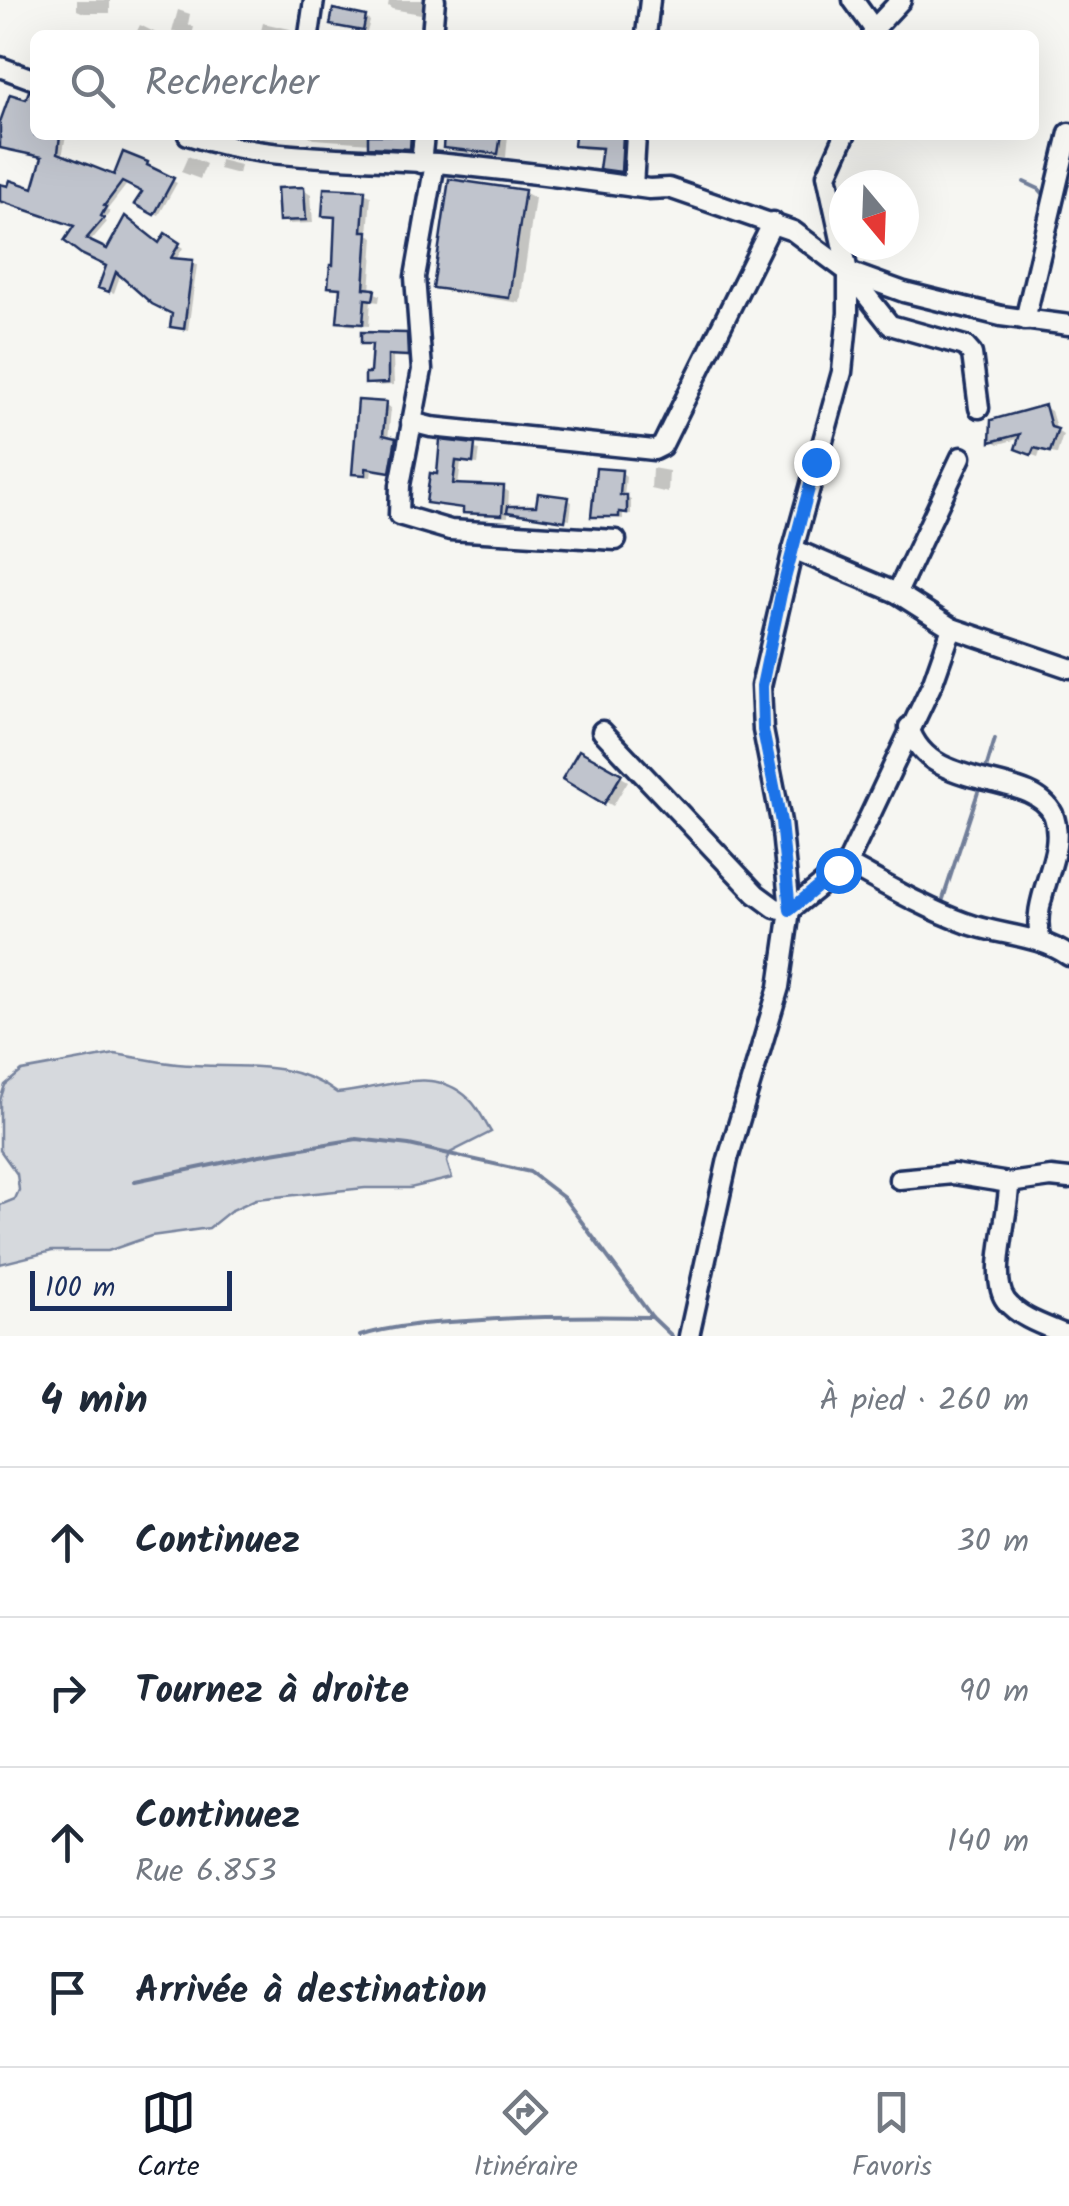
<!DOCTYPE html>
<html lang="fr">
<meta charset="utf-8">
<style>
body{margin:0;font-family:Kalam,sans-serif;background:#f2f2f3;color:#1f2937}
.compass{position:absolute;left:829px;top:170px;width:90px;height:90px;border-radius:50%;background:#fff;box-shadow:0 10px 40px #0002;rotate:161deg}
.scale{position:absolute;left:30px;bottom:25px;width:202px;box-sizing:border-box;padding-left:10px;border:5px solid #1b2f5e;border-top:0;font-size:28px;line-height:35px;white-space:nowrap;color:#1b2f5e;-webkit-text-stroke:8px #f6f6f2;paint-order:stroke}
.stop{position:absolute;width:30px;height:30px;margin:-22px;border:8px solid #1a73e8;border-radius:50%;background:#fff}
.stop.end{background:#1a73e8;border-color:#fff;box-shadow:0 2px 10px #0008}
.list{margin:0;padding:0;list-style:none}
h2{display:flex;justify-content:space-between;align-items:center;height:130px;margin:0;padding:0 40px;font-size:42px}
h2 small{font-size:32px;font-weight:400;color:#747a83}
.list li{display:grid;grid-template-columns:65px 1fr auto;gap:30px;align-items:center;box-sizing:border-box;height:150px;padding:0 40px;border-top:2px solid #e0e1e3}
.list b{display:block;font-size:38px;white-space:nowrap}
.list p{margin:0;font-size:32px;white-space:nowrap;color:#747a83}
.list em{font-size:32px;font-style:normal;color:#747a83}
.icon{flex:none;width:55px;height:55px;fill:none;stroke:currentColor;stroke-width:2;stroke-linecap:round;stroke-linejoin:round}
.map{position:relative;flex:none;width:1069px;height:1336px;overflow:hidden}
.search{position:absolute;background:#fff;box-shadow:0 10px 40px #0002;left:30px;right:30px;top:30px;height:110px;display:flex;align-items:center;gap:25px;box-sizing:border-box;padding:0 35px;border-radius:15px;color:#747a83;font-size:38px}
.sheet{height:730px;background:#fff}
nav{display:flex;justify-content:space-around;align-items:center;box-sizing:border-box;height:140px;border-top:2px solid #e0e1e3;background:#fff;font-size:28px;color:#747a83}
nav a{display:grid;justify-items:center;gap:5px}
nav .on{color:#111827}
.map>svg:first-child{display:block}
.green{fill:#d6d9dd;stroke:#78849e;stroke-width:2.5}
.shadow{fill:#0003}
.lines{fill:none;stroke-linecap:round;stroke-linejoin:round}
.stream{stroke:#717e99;stroke-width:4}
.building{fill:#c0c4cd;stroke:#1b2f5e;stroke-width:2.5}
.minor-casing{stroke:#1b2f5e;stroke-width:25}
.minor{stroke:#f6f6f2;stroke-width:18}
.route{stroke:#1a73e8;stroke-width:12}
</style>
<div class="map">
<svg width="1069" height="1336" viewBox="0 0 1069 1336">
<rect width="100%" height="100%" fill="#f6f6f2"/>
<filter id="ink" filterUnits="userSpaceOnUse"><feTurbulence type="fractalNoise" baseFrequency=".01" numOctaves="2"/><feDisplacementMap in="SourceGraphic" scale="20" xChannelSelector="R" yChannelSelector="G"/><feConvolveMatrix kernelMatrix="1 2 1 2 8 2 1 2 1" color-interpolation-filters="sRGB"/></filter>
<g filter="url(#ink)">
<path class="green" d="M115,1054C136,1057 156,1062 177,1064C236,1070 286,1056 337,1093C380,1090 433,1063 469,1099C479,1108 484,1121 491,1132L450,1153L447,1162L452,1178L410,1188H365L256,1199L230,1211L209,1228L151,1236L108,1251H52L0,1264V1205L15,1199L19,1190L17,1174L0,1150V1100L5,1085L22,1071Z"/>
<g class="shadow">
<path d="M77,0H110V13H84L77,10Z"/>
<path d="M389,0H423L421,14L392,9L388,6Z"/>
<path d="M178,10L190,14L188,24L194,27L192,35L172,32Z"/>
<path d="M365,18L370,21L367,32L337,26Z"/>
<path d="M263,23L290,29L294,35H260Z"/>
<path d="M140,25L160,35H135Z"/>
<path d="M35,102V135H66L62,157L116,178L147,164L150,170L177,183L159,215L137,204L146,192L128,183L107,210L110,212L104,220L107,222L89,243L108,252L160,245L166,236L183,248L175,261L197,265L188,330L177,328L175,313L121,273L114,293L106,290L108,266L82,252L77,226L5,202L4,205H0V187L34,191L44,157L0,148V129Z"/>
<path d="M308,135H422L418,152L380,150L371,143L314,139Z"/>
<path d="M447,135H508L506,157L453,151L446,147Z"/>
<path d="M576,135H632L628,175L602,168L604,150L584,149L577,145Z"/>
<path d="M188,156L206,164L200,179L181,172Z"/>
<path d="M220,160L240,165L238,174L219,169Z"/>
<path d="M303,189L311,194L313,223L289,224L281,220Z"/>
<path d="M524,192L535,198L520,303L447,292L436,286Z"/>
<path d="M364,193L371,196L368,234L374,237L370,291L380,295L379,302L371,301L369,326L346,325L340,321L342,290L330,286L336,268L337,219L325,215Z"/>
<path d="M406,336L412,339L414,358L393,357L394,385L374,386L367,382L373,375L374,346L364,342Z"/>
<path d="M385,405L391,408L388,439L401,443L396,473L372,470L371,477L360,476L354,472Z"/>
<path d="M1044,407L1051,411L1057,431L1063,435L1057,454L1040,451L1038,457L1024,452L1021,438L999,444L993,441Z"/>
<path d="M442,443L480,450L478,464L461,462L458,486L503,488L509,492L508,509L538,508L568,500L572,502L570,519L508,509V517L471,515L465,509L429,502L439,477Z"/>
<path d="M652,468L669,471L668,493L651,489Z"/>
<path d="M622,473L626,476L624,497L631,500V514H623V519L593,515Z"/>
<path d="M580,753L628,781L613,806L565,778Z"/>
</g>
<g class="lines">
<g class="stream">
<path d="M1024,182L1039,189L1048,199"/>
<path d="M985,772L995,739"/>
<path d="M942,902L980,786"/>
<path d="M135,1181L260,1155L357,1139L409,1145L530,1172L564,1198L652,1317L672,1336"/>
<path d="M360,1336C394,1325 431,1323 467,1321C529,1316 590,1316 652,1317"/>
</g>
</g>
<g class="building">
<path d="M333,9L366,16L363,31L330,25Z"/>
<path d="M29,91L35,92V135H60L58,153L114,175L123,152L148,162L147,165L174,178L154,215L134,204L142,192L122,182L104,206L106,207L101,216L104,218L86,239L107,249L125,216L159,243L165,233L180,243L171,258L193,260L184,329L170,327L172,314L152,304L116,272L109,292L98,288L106,266L81,254L64,241L74,226L0,201V184L8,186L10,180L33,188L42,157L0,148V122L10,94L26,99Z"/>
<path d="M368,135H411L410,149L368,147Z"/>
<path d="M444,135H501L498,154L443,148Z"/>
<path d="M575,135H623L621,172L599,169L602,148L574,146Z"/>
<path d="M449,179L525,190L509,298L433,288Z"/>
<path d="M304,187L306,220L279,221L277,188Z"/>
<path d="M324,188L365,190L362,231H368L364,288L375,289L373,300L365,299L363,324L337,322L340,288L328,287L330,265H333L335,217L322,216Z"/>
<path d="M361,332L407,333L408,356L388,355V383L365,384V373H370L372,344H361Z"/>
<path d="M358,400L386,402L383,435L396,438L390,472L366,468V475L352,474Z"/>
<path d="M1045,405L1051,427L1058,429L1050,452L1034,448L1031,455L1015,449L1020,434L990,442L991,420Z"/>
<path d="M440,440L475,444L473,463L456,461L453,484L504,486L502,515L463,513V508L426,503L430,473L437,474Z"/>
<path d="M596,468L622,470L620,495H627V513L619,512V517H591Z"/>
<path d="M538,493L569,497L565,521L507,512L508,506H536Z"/>
<path d="M579,750L622,774L604,804L562,779Z"/>
</g>
<g class="lines">
<defs>
<g id="minor">
<path d="M853,0L874,29L872,35"/>
<path d="M874,29L901,0"/>
<path d="M309,35L314,0"/>
<path d="M432,35L435,0"/>
<path d="M646,35L650,0"/>
<path d="M0,67L35,80"/>
<path d="M188,135C267,162 354,156 437,163C508,170 579,179 649,189L669,188L793,231L848,272L890,325L965,346L972,354L979,408"/>
<path d="M421,163L424,135"/>
<path d="M435,163L415,277L422,370L400,485L399,515L450,530L616,540"/>
<path d="M633,187L636,135"/>
<path d="M849,272L904,292L1001,316L1069,325"/>
<path d="M1025,320L1069,133"/>
<path d="M411,422L431,427L654,450L662,446L773,222"/>
<path d="M793,549L897,593L952,628L1069,668"/>
<path d="M897,593L961,457"/>
<path d="M909,727C929,794 1031,769 1053,814C1069,855 1028,898 1041,941"/>
<path d="M602,731L756,894L775,908L790,910L847,864L933,682L952,628"/>
<path d="M847,864C886,885 924,908 966,923C1000,936 1038,934 1069,956"/>
<path d="M899,1179L953,1174L1009,1183L1051,1177L1069,1179"/>
<path d="M1009,1183C1010,1212 988,1278 1006,1301C1020,1319 1049,1327 1069,1336"/>
<path d="M689,1336L728,1159L779,987L790,910L781,822L763,730L761,686L793,549L842,372L848,313V272L827,175L845,135"/>
</g>
</defs>
<use href="#minor" class="minor-casing"/>
<use href="#minor" class="minor"/>
</g>
</g>
<g class="lines" filter="url(#ink)">
<path class="route" d="M816,462L781,594L762,686L763,730L781,822L790,910L838,870"/>
</g>
</svg>
<svg class="compass" viewBox="-18 -18 36 36"><path d="M0-13l5 13h-10z" fill="#e53935"/><path d="M0 13l5-13h-10z" fill="#747a83"/></svg>
<div class="scale">100 m</div>
<div class="stop" style="left:838px;top:870px"></div>
<div class="stop end" style="left:816px;top:462px"></div>
<div class="search"><svg class="icon" aria-label="search" viewBox="0 0 24 24"><circle cx="10" cy="10" r="6"/><path d="M15 15l6 6"/></svg>Rechercher</div>
</div>
<section class="sheet">
<h2>4 min<small>À pied · 260 m</small></h2>
<ul class="list">
<li><svg class="icon" aria-label="ahead" viewBox="0 0 24 24"><path d="M12 20V5M6 11l6-6 6 6"/></svg><div><b>Continuez</b></div><em>30 m</em></li>
<li><svg class="icon" aria-label="right" viewBox="0 0 24 24"><path d="M7 20v-9h11M14 6l5 5-5 5"/></svg><div><b>Tournez à droite</b></div><em>90 m</em></li>
<li><svg class="icon" aria-label="ahead" viewBox="0 0 24 24"><path d="M12 20V5M6 11l6-6 6 6"/></svg><div><b>Continuez</b><p>Rue 6.853</p></div><em>140 m</em></li>
<li><svg class="icon" aria-label="arrive" viewBox="0 0 24 24"><path d="M6 21V4h12l-3 4 3 4H6"/></svg><div><b>Arrivée à destination</b></div></li>
</ul>
</section>
<nav>
<a class="on"><svg class="icon" aria-label="map" viewBox="0 0 24 24"><path d="M3 6l6-2 6 2 6-2v14l-6 2-6-2-6 2zM9 4v14M15 6v14"/></svg>Carte</a>
<a><svg class="icon" aria-label="directions" viewBox="0 0 24 24"><path d="M12 3l9 9-9 9-9-9zM9 14v-3h6M13 9l2 2-2 2"/></svg>Itinéraire</a>
<a><svg class="icon" aria-label="saved" viewBox="0 0 24 24"><path d="M7 4h10v16l-5-4-5 4z"/></svg>Favoris</a>
</nav>
